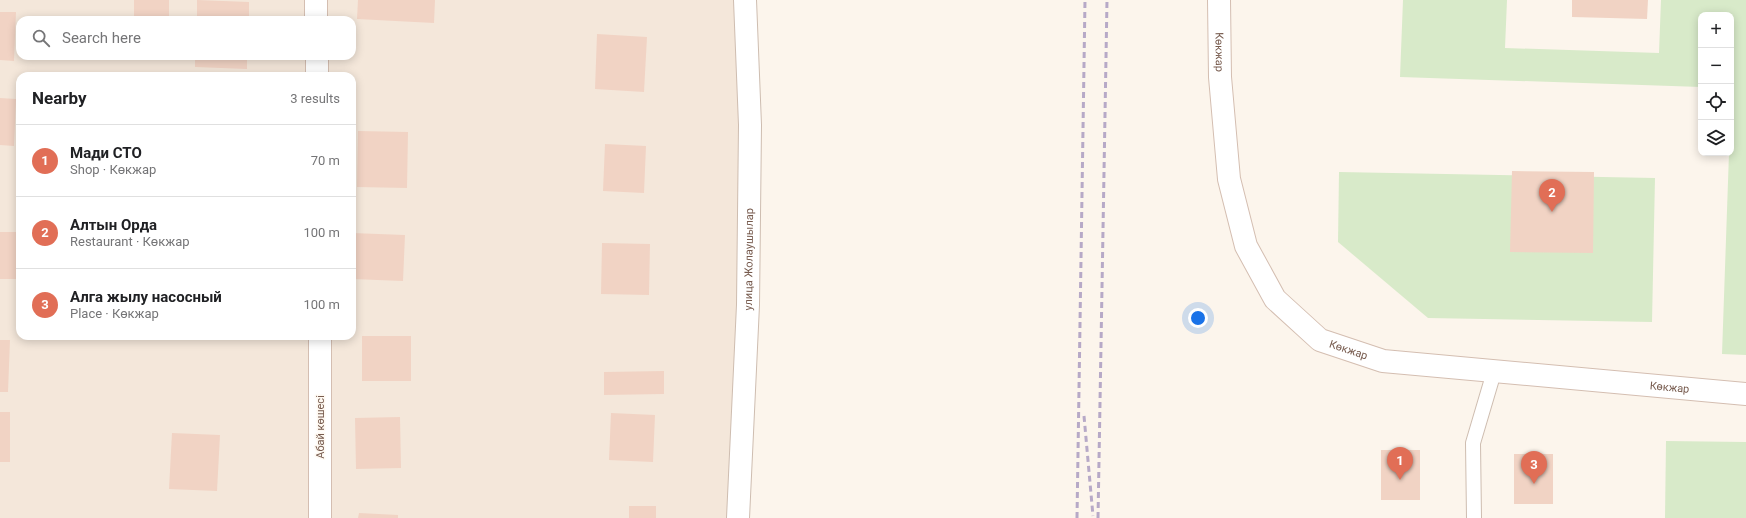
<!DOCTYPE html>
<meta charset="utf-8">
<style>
body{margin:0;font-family:Roboto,sans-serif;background:#f2f2f2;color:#202124}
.controls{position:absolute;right:12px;top:12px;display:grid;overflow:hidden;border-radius:8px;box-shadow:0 2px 10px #0003}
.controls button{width:36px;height:36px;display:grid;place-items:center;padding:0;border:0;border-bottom:1px solid #e0e0e0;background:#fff;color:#202124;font:20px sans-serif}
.you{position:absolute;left:1198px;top:318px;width:14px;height:14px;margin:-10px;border:3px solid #fff;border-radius:50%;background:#1a73e8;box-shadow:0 0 0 6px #1a73e833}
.badge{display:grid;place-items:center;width:26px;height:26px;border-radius:50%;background:#e16e56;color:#fff;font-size:13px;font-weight:700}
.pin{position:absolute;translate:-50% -33px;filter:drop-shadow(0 1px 2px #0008)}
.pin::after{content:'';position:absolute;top:21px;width:14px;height:12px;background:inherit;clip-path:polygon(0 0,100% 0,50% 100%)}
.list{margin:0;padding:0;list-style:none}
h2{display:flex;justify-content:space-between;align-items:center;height:52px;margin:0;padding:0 16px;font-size:17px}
h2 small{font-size:13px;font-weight:400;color:#757577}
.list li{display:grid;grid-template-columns:26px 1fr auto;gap:12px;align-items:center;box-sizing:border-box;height:72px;padding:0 16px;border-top:1px solid #e0e0e0}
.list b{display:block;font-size:15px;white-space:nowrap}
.list p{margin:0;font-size:13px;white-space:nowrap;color:#757577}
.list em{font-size:13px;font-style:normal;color:#757577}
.icon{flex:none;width:22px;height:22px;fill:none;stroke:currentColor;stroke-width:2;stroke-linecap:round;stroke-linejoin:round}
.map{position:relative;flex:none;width:1746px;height:518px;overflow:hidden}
.search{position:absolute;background:#fff;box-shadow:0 2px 10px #0003;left:16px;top:16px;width:340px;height:44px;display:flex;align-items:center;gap:10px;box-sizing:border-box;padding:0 14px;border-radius:12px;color:#757577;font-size:15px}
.panel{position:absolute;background:#fff;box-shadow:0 2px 10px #0003;left:16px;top:72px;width:340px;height:268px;border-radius:12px}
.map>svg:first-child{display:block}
.residential{fill:#f4e7da;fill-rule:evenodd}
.green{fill:#d8eac9}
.building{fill:#f1d3c4}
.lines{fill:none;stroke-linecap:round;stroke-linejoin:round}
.lane-casing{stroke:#cebdb0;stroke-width:16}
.street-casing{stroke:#cebdb0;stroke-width:24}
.secondary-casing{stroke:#d4beb1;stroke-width:24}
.lane{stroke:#fff;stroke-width:14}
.street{stroke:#fff;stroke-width:22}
.secondary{stroke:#fff;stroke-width:22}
.rail{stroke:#b7a9c7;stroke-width:3;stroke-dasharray:6 4;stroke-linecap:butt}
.labels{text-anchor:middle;stroke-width:3;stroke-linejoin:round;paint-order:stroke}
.street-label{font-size:11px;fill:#775b4e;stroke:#fef9f2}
</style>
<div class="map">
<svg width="1746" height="518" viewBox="0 0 1746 518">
<rect width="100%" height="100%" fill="#fcf5ec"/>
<path class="residential" d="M0,0H745L738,518H0ZM20,20H352V56H20ZM20,76H352V336H20Z"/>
<g class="green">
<path d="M1403,0H1507L1505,48L1659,53L1661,0H1746V355L1722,354L1729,153H1731V15H1701V87L1400,77Z"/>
<path d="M1339,172L1655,178L1652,322L1428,318L1338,242Z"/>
<path d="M1666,441L1746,442V518H1665Z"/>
</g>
<g class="building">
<rect x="134" y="0" width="35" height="20"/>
<path d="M197,0L249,2V20H197Z"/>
<path d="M358,0H435L434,23L357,19Z"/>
<path d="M1572,0H1648L1647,19L1572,17Z"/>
<path d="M0,12H16L14,61L0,60Z"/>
<path d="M597,34L647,37L644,92L595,89Z"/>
<path d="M195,56H247V69L195,67Z"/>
<path d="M0,98L16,99L14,146L0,145Z"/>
<path d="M358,131L408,132L407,188L357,187Z"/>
<path d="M605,144L646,146L644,193L603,191Z"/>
<path d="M1512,171L1594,172L1593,253L1510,252Z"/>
<rect x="0" y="232" width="20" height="47"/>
<path d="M352,233L405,235L403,281L352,279Z"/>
<path d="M602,243L650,244L649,295L601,294Z"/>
<rect x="362" y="336" width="49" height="45"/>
<path d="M0,340H10L8,392H0Z"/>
<path d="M664,371V394L604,395V372Z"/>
<rect x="0" y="412" width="10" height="50"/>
<path d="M611,413L655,415L653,462L609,460Z"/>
<path d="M400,417L401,468L356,469L355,418Z"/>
<path d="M172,433L220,435L217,491L169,489Z"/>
<rect x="1381" y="450" width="39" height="50"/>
<rect x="1514" y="454" width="39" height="50"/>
<rect x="629" y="506" width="27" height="12"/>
<path d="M359,513L398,515V518H358Z"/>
</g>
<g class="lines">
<defs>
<path id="lane" d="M1474,518L1473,443L1494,372"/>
<g id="street">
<path id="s1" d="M738,518L748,305L750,125L745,0"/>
</g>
<g id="secondary">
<path d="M316,0V20"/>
<path id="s2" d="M1219,0L1220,77L1229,179L1246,246L1275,299L1320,340L1383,361L1746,394"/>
<path d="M317,56V76"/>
<path d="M320,518V336"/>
</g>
</defs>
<use href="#lane" class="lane-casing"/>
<use href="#street" class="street-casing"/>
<use href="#secondary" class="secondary-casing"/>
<use href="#lane" class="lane"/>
<use href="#street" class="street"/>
<use href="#secondary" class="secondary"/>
<g class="rail">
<path d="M1084,416L1093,516"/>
<path d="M1077,518L1085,0"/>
<path d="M1098,518L1107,0"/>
</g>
</g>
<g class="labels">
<g class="street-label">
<text dy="4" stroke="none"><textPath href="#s2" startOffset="52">Көкжар</textPath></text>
<text dy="4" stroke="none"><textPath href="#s1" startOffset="259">улица Жолаушылар</textPath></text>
<text dy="4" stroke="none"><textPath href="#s2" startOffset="400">Көкжар</textPath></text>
<text dy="4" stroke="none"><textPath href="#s2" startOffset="724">Көкжар</textPath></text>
<text transform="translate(320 427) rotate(-90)" y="4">Абай көшесі</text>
</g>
</g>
</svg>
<div class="controls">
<button>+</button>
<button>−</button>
<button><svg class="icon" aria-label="locate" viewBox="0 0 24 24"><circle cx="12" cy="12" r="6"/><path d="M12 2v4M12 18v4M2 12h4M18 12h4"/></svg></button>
<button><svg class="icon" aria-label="layers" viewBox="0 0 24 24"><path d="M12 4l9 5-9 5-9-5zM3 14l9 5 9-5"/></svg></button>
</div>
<div class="you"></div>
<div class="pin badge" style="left:1400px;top:480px">1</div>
<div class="pin badge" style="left:1552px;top:212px">2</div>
<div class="pin badge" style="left:1534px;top:484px">3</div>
<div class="search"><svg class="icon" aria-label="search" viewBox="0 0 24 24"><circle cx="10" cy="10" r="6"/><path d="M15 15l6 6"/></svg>Search here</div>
<section class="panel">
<h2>Nearby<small>3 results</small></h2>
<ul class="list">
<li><span class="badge">1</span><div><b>Мади СТО</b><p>Shop · Көкжар</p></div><em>70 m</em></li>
<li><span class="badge">2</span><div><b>Алтын Орда</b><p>Restaurant · Көкжар</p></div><em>100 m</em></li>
<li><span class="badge">3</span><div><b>Алга жылу насосный</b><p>Place · Көкжар</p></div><em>100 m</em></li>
</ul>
</section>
</div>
